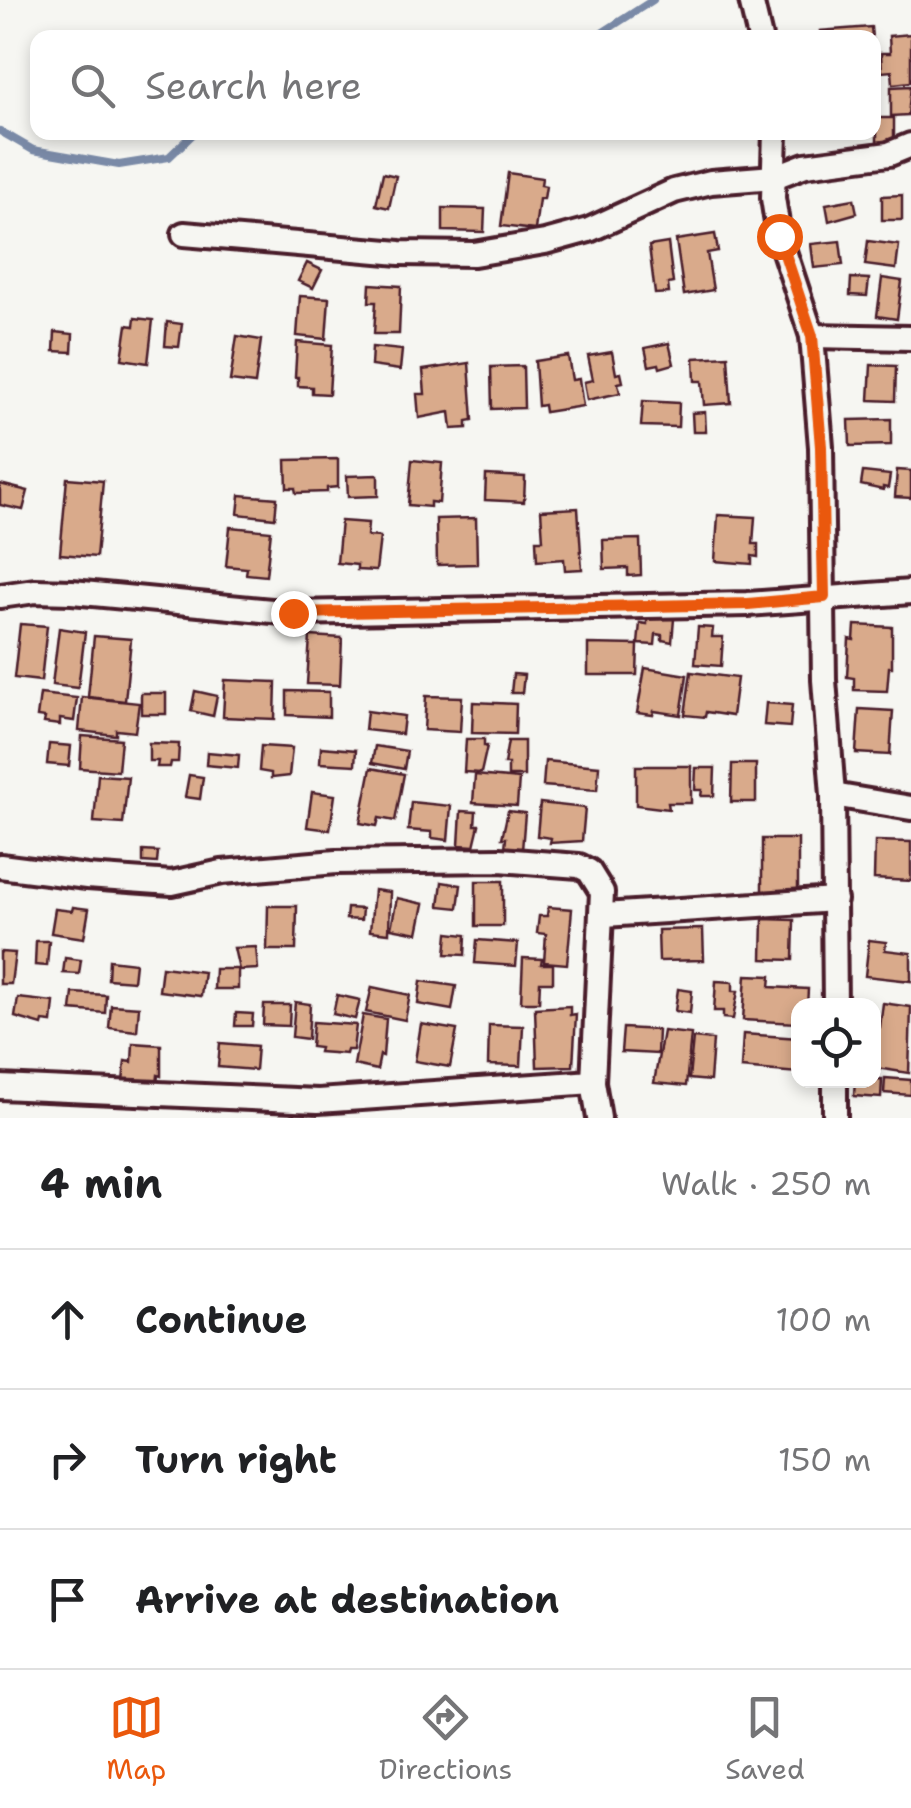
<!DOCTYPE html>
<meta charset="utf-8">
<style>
body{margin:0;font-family:"Shantell Sans",sans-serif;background:#f6f6f6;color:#202124}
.controls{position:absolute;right:30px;bottom:30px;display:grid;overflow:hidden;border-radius:20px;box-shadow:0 5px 15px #0003}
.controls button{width:90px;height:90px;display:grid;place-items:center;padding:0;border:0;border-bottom:2px solid #e0e0e0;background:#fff;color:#202124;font:50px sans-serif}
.stop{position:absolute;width:30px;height:30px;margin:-22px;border:8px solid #ea580c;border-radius:50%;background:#fff}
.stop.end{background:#ea580c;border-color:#fff;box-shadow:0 2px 10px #0008}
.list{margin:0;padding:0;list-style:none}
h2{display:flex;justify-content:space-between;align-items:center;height:130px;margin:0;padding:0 40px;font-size:42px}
h2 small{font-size:32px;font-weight:400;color:#757577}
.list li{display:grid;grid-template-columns:65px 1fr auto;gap:30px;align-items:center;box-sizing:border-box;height:140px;padding:0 40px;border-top:2px solid #e0e0e0}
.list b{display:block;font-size:38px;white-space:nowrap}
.list em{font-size:32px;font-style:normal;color:#757577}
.icon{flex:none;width:55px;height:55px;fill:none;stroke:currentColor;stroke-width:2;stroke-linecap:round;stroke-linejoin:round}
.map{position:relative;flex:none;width:911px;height:1118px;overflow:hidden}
.search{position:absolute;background:#fff;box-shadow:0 5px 15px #0003;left:30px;right:30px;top:30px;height:110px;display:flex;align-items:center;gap:25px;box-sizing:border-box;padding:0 35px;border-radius:20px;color:#757577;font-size:38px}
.sheet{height:550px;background:#fff}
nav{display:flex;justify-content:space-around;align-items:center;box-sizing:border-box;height:140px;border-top:2px solid #e0e0e0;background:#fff;font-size:28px;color:#757577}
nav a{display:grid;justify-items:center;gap:5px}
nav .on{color:#ea580c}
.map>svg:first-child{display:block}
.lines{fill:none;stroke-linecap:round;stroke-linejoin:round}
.stream{stroke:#7a8aa7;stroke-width:8}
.building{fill:#d9aa8b;stroke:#4a1f2b;stroke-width:2.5}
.minor-casing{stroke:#4a1f2b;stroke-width:30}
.minor{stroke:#f6f6f2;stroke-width:22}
.route{stroke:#ea580c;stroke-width:12}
</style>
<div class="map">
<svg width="911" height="1118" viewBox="0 0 911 1118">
<rect width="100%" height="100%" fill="#f6f6f2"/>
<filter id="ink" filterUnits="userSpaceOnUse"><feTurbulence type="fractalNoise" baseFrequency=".01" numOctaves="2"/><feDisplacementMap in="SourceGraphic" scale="20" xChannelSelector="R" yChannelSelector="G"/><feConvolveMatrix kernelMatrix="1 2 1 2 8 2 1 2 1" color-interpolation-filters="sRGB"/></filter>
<g filter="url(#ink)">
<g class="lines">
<g class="stream">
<path d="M594,38L653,0"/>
<path d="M0,131L33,150L119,165L169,157L195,132"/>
</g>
</g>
<g class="building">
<path d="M871,27L872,38H821L820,31Z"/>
<path d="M911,34V82L893,84L892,71L882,72L881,53H890L889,36Z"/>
<path d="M911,86L908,115L891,116V87Z"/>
<rect x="877" y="118" width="17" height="29"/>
<path d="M383,173L396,176L389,208L376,205Z"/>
<path d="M508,173L542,178L541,185L546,186L544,199H539L535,230L501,226Z"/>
<path d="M902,195V220H882V196Z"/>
<path d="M854,199L857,213L829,221L826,204Z"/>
<path d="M443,208L485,209L484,232L443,231Z"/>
<path d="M715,234L718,251L707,253L713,290L684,295L676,240Z"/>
<path d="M840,241L843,265L814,268L811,244Z"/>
<path d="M868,241L899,245L896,269L865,265Z"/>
<path d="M668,243L673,283L668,284L669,293L655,294L649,246Z"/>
<path d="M307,263L322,270L313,288L298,281Z"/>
<path d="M851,278L869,279L867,296L850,295Z"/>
<path d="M882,278L902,281L897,319L877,316Z"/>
<path d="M370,284L401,286L399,334H374L376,302H369Z"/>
<path d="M300,296L329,298L326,339L297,336Z"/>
<path d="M135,318L153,320L148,363L122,359L127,325L134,326Z"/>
<path d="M167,322L182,324L179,347L165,346Z"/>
<path d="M55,332L73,334L72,352L54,351Z"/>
<path d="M237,336L261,340L255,384L230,381Z"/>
<path d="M297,342L332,345L329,394L312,393V387L298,386V377H295Z"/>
<path d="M669,343L674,364L660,368L659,364L649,366L645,348Z"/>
<path d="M372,347L402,350L400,370L371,366Z"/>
<path d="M612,352L616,374L621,373L623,382L618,383L620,393L587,400L584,382L593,380L588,356Z"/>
<path d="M568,356L572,380L579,379L583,406L545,412L544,405L538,406L535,361Z"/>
<path d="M728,356L731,403L704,405L702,381H695L694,358Z"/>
<path d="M469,363L473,420L467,421V428L452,429L450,412L419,418L417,394H425L423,370Z"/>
<path d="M871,365L896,366L895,401L869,400Z"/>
<path d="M523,366L524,408L492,409L491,367Z"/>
<path d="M643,401L679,403L678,427L641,426Z"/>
<path d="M705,412L706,432H693L692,413Z"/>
<path d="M891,419V445L850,446L849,420Z"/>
<path d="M338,459V487L327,488V492L296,493L295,488H287L286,460Z"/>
<path d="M412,460L442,463L439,503L430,502V507L408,505Z"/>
<path d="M897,470L911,471V498L895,497Z"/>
<path d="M863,472L890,475L888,488L883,487V490L861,485Z"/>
<path d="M378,475V496L348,497L347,476Z"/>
<path d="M486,475L525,477L524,502L485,500Z"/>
<path d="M67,478L103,481L96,557L60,554Z"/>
<path d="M0,484L28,491L23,510L0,505Z"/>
<path d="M240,495L277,498L275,518L238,514Z"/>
<path d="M578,508L582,569L565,570L564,559L537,561L536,540H543L541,510Z"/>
<path d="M718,515L755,517L753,544H758V557L752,556V564L715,561Z"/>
<path d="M476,518L477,564L437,565L436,519Z"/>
<path d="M341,521L368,523L367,536L380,537L376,571L357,570V565L337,563Z"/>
<path d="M230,527L271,531L266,576L246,574L247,568L226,566Z"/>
<path d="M640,539L641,575L628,576V568L604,569L603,540Z"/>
<path d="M647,617L674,619L672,642L662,640V635L656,634L655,645L638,644L640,623L647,624Z"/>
<path d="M20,624L47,626L41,681L14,678Z"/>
<path d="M855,625L892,627V667H889L887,691L854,690V678L847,677L849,639L854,640Z"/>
<path d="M698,627L713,628L712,637H723L721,666L695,664Z"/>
<path d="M59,628L85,632L78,688L52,685Z"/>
<path d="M94,636L131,639L125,701L88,697Z"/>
<path d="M310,636L342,638L340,685L307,684Z"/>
<path d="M588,644L638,645L637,675H588Z"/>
<path d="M645,668L687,675L681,715L654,711L653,715L637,713Z"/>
<path d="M691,672L737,678L732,716L706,712L705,717L685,715Z"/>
<path d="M513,674L524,675L522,693H511Z"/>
<path d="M225,680L276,682L275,719L223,717Z"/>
<path d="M195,691L217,696L213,716L191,711Z"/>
<path d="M287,691L329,692V717L287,715Z"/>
<rect x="141" y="693" width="25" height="21"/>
<path d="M40,694L77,698L74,721L60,719V725L44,723L45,718L37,717Z"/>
<path d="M426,696L462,697L460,732L424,730Z"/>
<path d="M82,697L139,703L135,732L116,730V735L79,731Z"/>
<path d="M473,702L516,704L515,734L472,733Z"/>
<path d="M766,703L792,705L790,727L764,725Z"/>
<path d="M859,709L893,711L890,755L856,753Z"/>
<path d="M367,711L404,716L402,734L365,730Z"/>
<path d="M82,736L121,739L118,771L80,768Z"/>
<path d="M466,739H484V746H487L481,773L464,772Z"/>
<path d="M508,741H524V776H508V764H504Z"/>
<path d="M149,743L179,744L178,762H171L170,767H157L158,761H149Z"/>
<path d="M49,744L71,746L69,766L47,764Z"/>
<path d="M261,746L292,748L289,776L271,778V773L259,771Z"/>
<path d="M375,746L407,751L404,769L372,763Z"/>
<path d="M321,747L356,750L355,765L320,763Z"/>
<path d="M207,752L239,755L238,768L206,765Z"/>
<path d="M545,761L599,766L597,790L543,786Z"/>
<path d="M732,764H756V802H731Z"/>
<path d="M636,766H691V803H668L669,809L636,805Z"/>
<path d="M371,768L404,774L395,821L379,818L377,826L360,823Z"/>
<path d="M696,768H715L714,796H701L702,790H695Z"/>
<path d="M98,775L128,777L123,824L94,822Z"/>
<path d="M189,775L203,777L200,799L185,797Z"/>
<path d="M475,775L519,779L517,806L473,803Z"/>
<path d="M312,792L335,795L330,830L307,827Z"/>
<path d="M411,802L451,806L448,840L432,838V832L408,830Z"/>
<path d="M540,803L585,808L582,841L550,843L551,838L537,836Z"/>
<path d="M461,811L476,812L475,825H479L474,846L459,845Z"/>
<path d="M508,811L525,813L522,850L505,848L506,838H502Z"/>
<path d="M762,839H798V897L762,898Z"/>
<path d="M875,841L911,842V881L874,879Z"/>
<path d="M143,851L158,852L157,863L143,862Z"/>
<rect x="476" y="881" width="27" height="45"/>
<path d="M442,882L461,885L458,908L439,906Z"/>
<path d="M374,890L390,892L389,933L370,931Z"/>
<path d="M397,898L424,904L418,933L391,928Z"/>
<path d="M268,906H297L296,950H267Z"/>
<path d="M73,907L89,909L84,938L51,933L55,909L72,911Z"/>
<path d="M548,907L572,909L567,964L544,962L546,934L537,933L539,916H547Z"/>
<path d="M347,908L362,909L361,920L346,919Z"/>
<path d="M763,919L794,920L793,960L762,959Z"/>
<path d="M703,929L704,960L659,961L658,930Z"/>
<path d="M448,933L466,935L465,955L446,954Z"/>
<path d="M477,940L518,943L516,966L475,963Z"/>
<path d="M869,940L886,942L885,950L911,953V981L865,976Z"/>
<path d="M36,941H49L47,966L35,965Z"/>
<path d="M256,947L258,969L239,970L234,948Z"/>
<path d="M0,952L15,953L11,984H0Z"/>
<path d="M65,958L81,960L79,974L63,973Z"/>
<path d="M523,958L542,959L541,964H553V982H540L539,1002H521Z"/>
<path d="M109,960L135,963L133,981L108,979Z"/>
<path d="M162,967L204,972L201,996L159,991Z"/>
<path d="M215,969H238V989H214Z"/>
<path d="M746,975L771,976L770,987L808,989L807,1006H798L797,1023L743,1020Z"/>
<path d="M421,981L456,986L452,1010L418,1004Z"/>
<path d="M716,981L733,982V991H738L733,1019L723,1018V1011H714Z"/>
<path d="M372,987L410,995L405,1020L366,1012Z"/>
<path d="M678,989L692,991L690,1013L675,1011Z"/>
<path d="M73,993L106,995L105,1013L71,1010Z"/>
<path d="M337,995L360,1000L355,1019L333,1014Z"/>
<path d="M18,998L54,1002L52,1022L43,1021L42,1025L15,1017Z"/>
<path d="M295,1002L310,1004L308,1039L292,1037Z"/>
<path d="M883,1003L911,1007L909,1073L876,1068L878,1049L874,1048V1026L880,1027Z"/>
<path d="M111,1005L139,1007L137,1031L109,1028Z"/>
<path d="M264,1005H290L289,1026L263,1025Z"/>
<path d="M570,1006V1015L576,1014L573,1066L537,1067L535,1008Z"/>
<path d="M236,1013L253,1014L252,1026H235Z"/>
<path d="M363,1015L386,1019L383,1056L380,1055L377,1070L354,1065Z"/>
<path d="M313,1022L356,1025L353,1050H347L346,1054L319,1052L320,1048L311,1047Z"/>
<path d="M421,1024L457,1030L450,1067L415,1061Z"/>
<path d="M489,1025L523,1026L521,1066L488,1065Z"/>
<path d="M623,1028L658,1030L657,1054L621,1052Z"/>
<path d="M663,1031L691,1034L686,1086L654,1083Z"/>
<path d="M743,1034L798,1038V1073L741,1068Z"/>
<path d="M693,1038L713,1040L710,1081L689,1079Z"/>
<path d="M133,1043L161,1045V1076L158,1075L157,1085L123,1082L125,1061L132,1062Z"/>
<path d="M220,1043L257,1046L255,1070L218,1067Z"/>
<path d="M885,1078L911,1080V1095L884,1093Z"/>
<path d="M882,1079L881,1098L854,1096L855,1080Z"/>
</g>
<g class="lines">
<defs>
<g id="minor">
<path d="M751,0L760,38"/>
<path d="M775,132L773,198L779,236L812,336L821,447L824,680L833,795L835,1006"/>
<path d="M184,234L400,253L474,254L545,242L589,230L674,191L711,182L774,177L805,165L889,154L911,145"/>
<path d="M812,336L911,338"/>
<path d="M0,596L35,591L72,592L293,613L748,604L911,592"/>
<path d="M833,795L911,808"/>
<path d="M0,866L87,877L172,883L222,872L336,862L500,860L579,866L589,871L602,892L593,1082L599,1118"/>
<path d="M604,915L835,900"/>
<path d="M835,1080V1118"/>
<path d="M0,1087L318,1101L593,1082"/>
</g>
</defs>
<use href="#minor" class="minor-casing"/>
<use href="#minor" class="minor"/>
</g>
</g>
<g class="lines" filter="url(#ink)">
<path class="route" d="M293,613L748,604L824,597L821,447L812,336L779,236"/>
</g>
</svg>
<div class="controls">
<button><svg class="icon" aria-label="locate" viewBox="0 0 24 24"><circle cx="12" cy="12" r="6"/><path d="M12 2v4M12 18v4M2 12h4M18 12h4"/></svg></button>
</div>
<div class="stop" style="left:779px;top:236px"></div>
<div class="stop end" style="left:293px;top:613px"></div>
<div class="search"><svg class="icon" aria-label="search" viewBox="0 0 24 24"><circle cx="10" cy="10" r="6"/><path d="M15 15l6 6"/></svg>Search here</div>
</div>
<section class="sheet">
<h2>4 min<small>Walk · 250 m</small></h2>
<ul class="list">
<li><svg class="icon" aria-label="ahead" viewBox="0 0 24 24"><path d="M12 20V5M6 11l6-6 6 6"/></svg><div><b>Continue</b></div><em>100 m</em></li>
<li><svg class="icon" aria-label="right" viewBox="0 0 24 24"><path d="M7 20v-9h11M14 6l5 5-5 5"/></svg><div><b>Turn right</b></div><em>150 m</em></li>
<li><svg class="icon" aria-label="arrive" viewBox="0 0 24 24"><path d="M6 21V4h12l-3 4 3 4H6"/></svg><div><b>Arrive at destination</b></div></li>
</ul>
</section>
<nav>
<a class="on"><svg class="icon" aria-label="map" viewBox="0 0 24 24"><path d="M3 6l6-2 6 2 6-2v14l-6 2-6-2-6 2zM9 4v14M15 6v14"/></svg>Map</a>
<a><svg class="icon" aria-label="directions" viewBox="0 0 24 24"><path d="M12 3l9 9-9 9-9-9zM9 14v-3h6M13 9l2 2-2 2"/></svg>Directions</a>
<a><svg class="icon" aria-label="saved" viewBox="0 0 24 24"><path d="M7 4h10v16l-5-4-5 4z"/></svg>Saved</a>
</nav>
